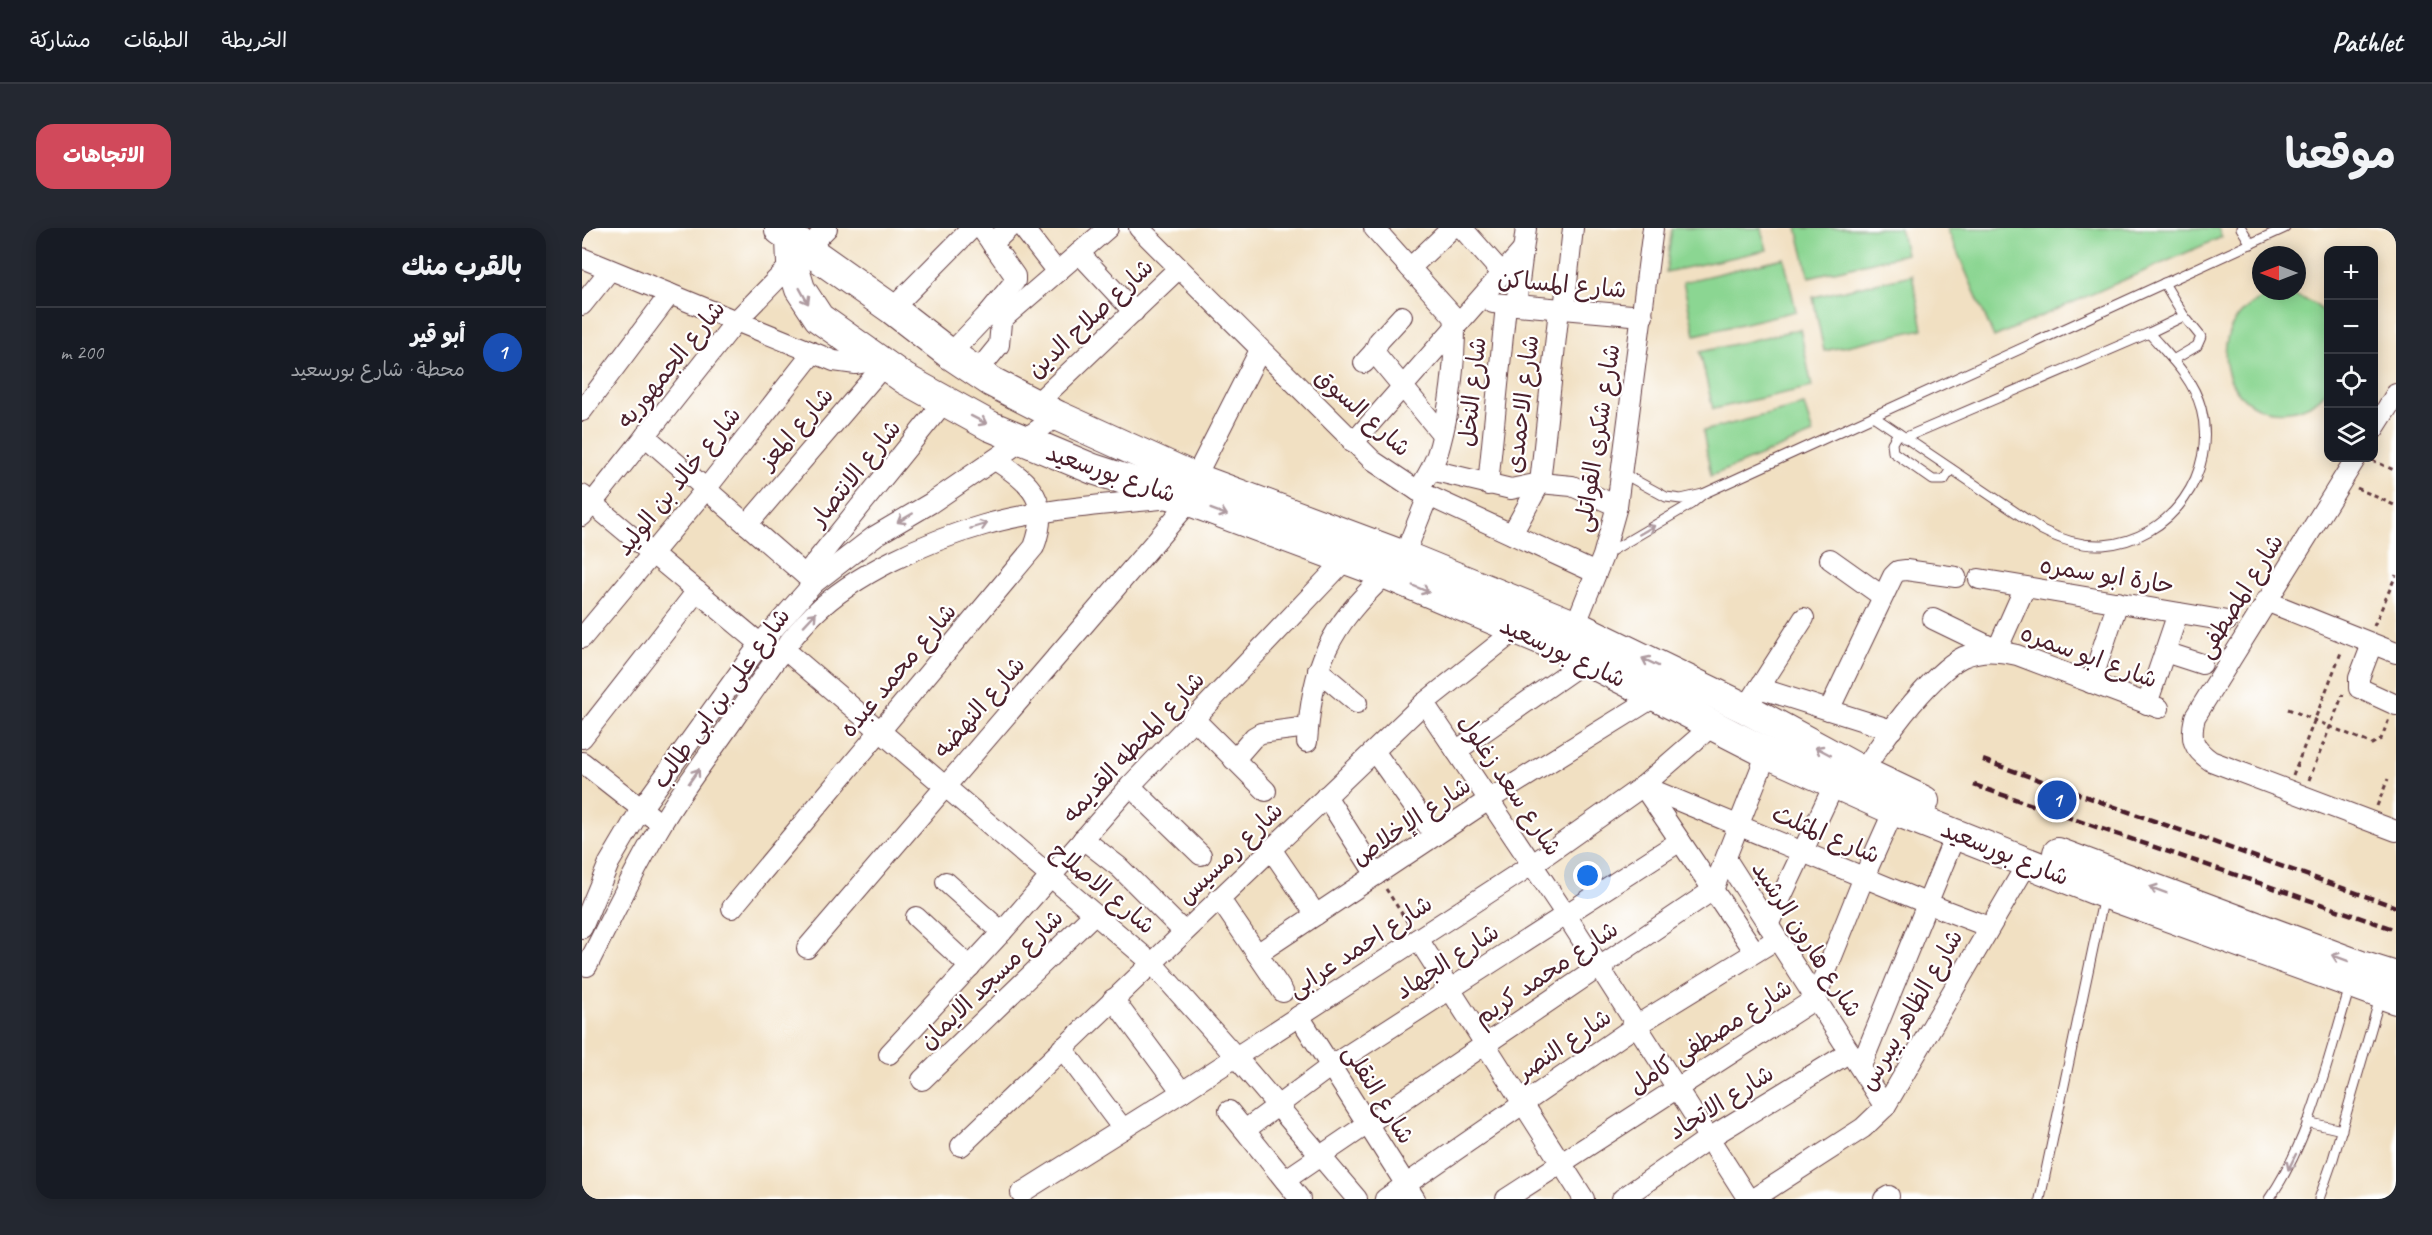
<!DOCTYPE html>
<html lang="ar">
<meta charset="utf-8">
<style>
body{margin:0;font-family:Caveat,"Playpen Sans Arabic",sans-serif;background:#242831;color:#f1f3f6;direction:rtl}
.controls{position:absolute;right:18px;top:18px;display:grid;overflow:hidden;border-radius:12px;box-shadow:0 3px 15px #0003}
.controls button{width:54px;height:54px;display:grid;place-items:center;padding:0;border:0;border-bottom:2px solid #363941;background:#171b24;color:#f1f3f6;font:30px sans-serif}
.compass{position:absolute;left:1670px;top:18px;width:54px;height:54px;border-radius:50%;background:#171b24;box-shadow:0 3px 15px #0003;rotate:270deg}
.you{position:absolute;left:1006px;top:648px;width:21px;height:21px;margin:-15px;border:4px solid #fff;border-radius:50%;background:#1a73e8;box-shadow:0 0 0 9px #1a73e833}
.badge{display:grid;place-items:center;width:39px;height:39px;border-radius:50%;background:#d1495b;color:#fff;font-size:20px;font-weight:700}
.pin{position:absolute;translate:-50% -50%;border:3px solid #fff;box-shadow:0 2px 6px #0006}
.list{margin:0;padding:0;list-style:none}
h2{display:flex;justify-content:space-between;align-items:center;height:78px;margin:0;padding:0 24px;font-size:26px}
h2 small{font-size:20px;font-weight:400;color:#9ea1a6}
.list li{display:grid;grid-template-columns:39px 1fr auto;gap:18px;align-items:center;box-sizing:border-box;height:90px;padding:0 24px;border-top:2px solid #363941}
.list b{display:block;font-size:22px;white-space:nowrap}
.list p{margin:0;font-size:20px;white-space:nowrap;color:#9ea1a6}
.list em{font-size:20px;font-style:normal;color:#9ea1a6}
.icon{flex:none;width:33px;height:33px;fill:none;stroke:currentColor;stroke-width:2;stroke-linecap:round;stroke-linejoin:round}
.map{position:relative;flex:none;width:1814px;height:971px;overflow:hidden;direction:ltr;border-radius:18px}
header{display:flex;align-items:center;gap:36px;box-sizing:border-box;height:84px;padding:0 30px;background:#171b24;border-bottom:2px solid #363941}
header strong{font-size:28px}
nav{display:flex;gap:33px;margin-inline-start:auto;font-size:21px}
.intro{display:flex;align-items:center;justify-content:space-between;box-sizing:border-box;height:144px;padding:0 36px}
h1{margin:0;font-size:42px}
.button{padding:15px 27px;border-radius:18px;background:#d1495b;color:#fff;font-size:21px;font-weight:700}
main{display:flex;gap:36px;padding:0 36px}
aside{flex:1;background:#171b24;border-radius:18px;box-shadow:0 3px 15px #0003}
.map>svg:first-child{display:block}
.green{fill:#8bd692;stroke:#6a7a5e;stroke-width:1.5}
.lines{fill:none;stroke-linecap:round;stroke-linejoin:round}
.service-casing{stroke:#633c42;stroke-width:11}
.minor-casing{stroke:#633c42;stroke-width:22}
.primary-casing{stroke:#633c42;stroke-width:32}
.path{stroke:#633c42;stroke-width:3;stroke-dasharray:4.5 4.5;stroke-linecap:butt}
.service{stroke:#fff;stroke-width:9}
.minor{stroke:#fff;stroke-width:20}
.primary{stroke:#fff;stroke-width:30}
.rail{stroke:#4a1f2b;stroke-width:4.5;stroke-dasharray:9 4.5;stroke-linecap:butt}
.oneway{stroke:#ae9aa0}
.labels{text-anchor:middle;stroke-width:4.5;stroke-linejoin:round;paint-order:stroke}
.street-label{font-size:24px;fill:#4a1f2b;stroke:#fff}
</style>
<header>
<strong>Pathlet</strong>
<nav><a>الخريطة</a><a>الطبقات</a><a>مشاركة</a></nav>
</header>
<div class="intro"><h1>موقعنا</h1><a class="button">الاتجاهات</a></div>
<main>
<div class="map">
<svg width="1814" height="971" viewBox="0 0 1814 971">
<rect width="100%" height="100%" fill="#fff"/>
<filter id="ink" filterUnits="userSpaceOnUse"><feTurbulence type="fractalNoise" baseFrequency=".0167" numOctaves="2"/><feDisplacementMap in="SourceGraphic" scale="12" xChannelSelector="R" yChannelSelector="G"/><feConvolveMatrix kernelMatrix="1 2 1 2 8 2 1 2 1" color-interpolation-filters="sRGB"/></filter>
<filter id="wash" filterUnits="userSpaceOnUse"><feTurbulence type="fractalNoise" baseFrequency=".008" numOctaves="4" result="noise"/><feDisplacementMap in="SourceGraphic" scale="24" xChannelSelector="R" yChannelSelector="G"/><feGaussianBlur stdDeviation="1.35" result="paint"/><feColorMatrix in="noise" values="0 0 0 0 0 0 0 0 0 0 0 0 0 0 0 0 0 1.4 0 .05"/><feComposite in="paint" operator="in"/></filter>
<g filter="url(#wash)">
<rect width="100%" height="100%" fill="#f1e0c2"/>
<g class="green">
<path d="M1090,0H1179L1185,22L1084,44Z"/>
<path d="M1215,0H1318L1324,26L1227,49Z"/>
<path d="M1365,0H1636L1640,9L1412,109Z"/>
<path d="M1202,30L1214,83L1113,107L1101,54Z"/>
<path d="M1330,47L1341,101L1242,123L1231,69Z"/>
<path d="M1700,66C1719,68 1735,74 1746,89V161C1737,173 1723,181 1707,183C1630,192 1617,76 1700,66Z"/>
<path d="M1218,101L1230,159L1131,181L1118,124Z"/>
<path d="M1222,177L1231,206L1129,248L1121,203Z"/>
</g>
</g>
<g filter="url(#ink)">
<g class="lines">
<defs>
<g id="service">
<path d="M1659,0L1669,16"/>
<path d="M1582,55L1602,88L1619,109L1615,118L1591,132"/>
<path d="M1291,188L1460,302C1479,312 1499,318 1521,317C1589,312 1636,245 1619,180C1611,150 1587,128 1567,105"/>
<path d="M1316,205L1310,215L1311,224L1351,252H1362L1369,241"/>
<path d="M1322,210L1567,105L1602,88"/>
<path d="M1040,245L1084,269L1099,271L1121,266L1703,0"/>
<path d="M1024,326L1109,276L1121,266"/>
<path d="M1725,894L1760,902"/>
<path d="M1458,971L1522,668"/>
<path d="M1687,971C1729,911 1746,829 1768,759"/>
<path d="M1737,971L1751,931L1798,770"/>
</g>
<g id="minor">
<path d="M441,0L475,44"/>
<path d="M557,0L791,233L836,263L1014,345"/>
<path d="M792,0L872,89L873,98C873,135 868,181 858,217C854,234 845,248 836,263"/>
<path d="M880,0L919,44"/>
<path d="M410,16L427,0"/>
<path d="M497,25L552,84"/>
<path d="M0,30L252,133L274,136L295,132"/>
<path d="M828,40L870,0"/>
<path d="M911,75L1061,88"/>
<path d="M0,77L28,42"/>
<path d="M934,77L944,0"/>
<path d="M310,81L390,0"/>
<path d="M982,82L991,0"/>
<path d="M792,124L860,206"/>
<path d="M368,126L405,87L433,53V48L399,0"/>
<path d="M782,135L792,124L797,113L820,88"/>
<path d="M395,144L417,117L419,94L424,88L526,0"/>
<path d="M453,177L597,40"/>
<path d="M0,183L88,66"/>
<path d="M1792,201L1814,166"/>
<path d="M63,208L232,355"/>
<path d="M771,215L941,22"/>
<path d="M1774,230L1613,489C1608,510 1610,520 1629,533L1814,603"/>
<path d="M849,242L929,261L958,255L990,258L1035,278"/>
<path d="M613,250L678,122"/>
<path d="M906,257L924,77"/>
<path d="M0,267L187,423"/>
<path d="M0,288L155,92L245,0"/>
<path d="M165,297L302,137"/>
<path d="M930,306L958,255L977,81"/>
<path d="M822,328L846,268"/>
<path d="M1248,331L1300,368"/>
<path d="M223,347L362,174"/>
<path d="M1397,351L1645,393"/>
<path d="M1684,373L1814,425"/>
<path d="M1351,391L1415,422L1443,359"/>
<path d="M989,408L1021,328L1035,278L1071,0"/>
<path d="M0,410L124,261L230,126"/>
<path d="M1790,416L1777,450V460L1814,477"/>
<path d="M202,421L570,735L654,829L775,971"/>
<path d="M1583,424L1620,436"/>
<path d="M736,442L775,475"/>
<path d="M1509,455L1536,374"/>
<path d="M1177,460L1310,502"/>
<path d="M1170,471L1222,390"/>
<path d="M842,475L984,687L1166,971"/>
<path d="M1565,476L1596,385"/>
<path d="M1247,482L1311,348L1316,343L1324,342L1374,349"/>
<path d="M611,490L684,563"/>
<path d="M0,510L115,363"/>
<path d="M725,514C731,434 746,401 804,346"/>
<path d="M792,523L853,608"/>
<path d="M874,523L1005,432"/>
<path d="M652,532L672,509L679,505L726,499"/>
<path d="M0,534L70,589"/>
<path d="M1276,555C1289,523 1351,443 1381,429C1400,421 1416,423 1435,427L1577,480"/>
<path d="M548,558L619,627"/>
<path d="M1061,558L1344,675L1407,699"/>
<path d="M1061,558L1173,724"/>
<path d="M744,568L794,647"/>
<path d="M501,611L537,639L602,704"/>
<path d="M689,621L734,687"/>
<path d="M1144,631L1303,879"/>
<path d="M364,654L420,704"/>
<path d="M637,670L701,764"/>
<path d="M150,680L452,319C469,274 450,255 413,232"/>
<path d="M334,689L388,739"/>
<path d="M1186,697L1252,557"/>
<path d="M0,700L27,635L59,581L178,416L232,355L293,308L349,275L476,188"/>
<path d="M836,711L1002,971"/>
<path d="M225,720L608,273"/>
<path d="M675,726L908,571L1074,468"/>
<path d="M5,738C29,691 52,642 79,597C102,558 131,522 156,485C180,452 202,416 231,387C272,346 345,313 402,297C461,280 525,277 586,270"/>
<path d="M531,771L600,864"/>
<path d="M717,788L833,971"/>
<path d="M480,820L541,901"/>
<path d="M307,826L420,704L548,558L764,331"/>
<path d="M1279,838L1374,605"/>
<path d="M340,852L512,686"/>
<path d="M647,883L718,971"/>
<path d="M663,902L749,838L1098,613"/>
<path d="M379,918L842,475L934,402"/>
<path d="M703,952L1131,662L1185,525"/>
<path d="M439,965L600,864L951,636L1061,558L1131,497"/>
<path d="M803,971L1055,797L1195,711"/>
<path d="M924,971L1233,771L1282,649L1317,571"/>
<path d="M1040,971L1127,910L1268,824"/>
<path d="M1171,971L1281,900L1303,879L1446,634"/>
<path d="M1302,971L1307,968"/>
</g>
<g id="primary">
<path d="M198,2L310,81L368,126L410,154L476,188L613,250L822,328L994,398L1165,481L1281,544L1342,573"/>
<path d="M209,12L210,35L218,61L237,90L323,151L408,198L511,241L597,269L804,346L982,421L1185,525L1312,582L1522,665L1814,771"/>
<path d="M1476,625L1779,738L1814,749"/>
</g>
</defs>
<use href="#service" class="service-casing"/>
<use href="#minor" class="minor-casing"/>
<use href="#primary" class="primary-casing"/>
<g class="path">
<path d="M1790,232L1814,243"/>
<path d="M1775,260L1814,278"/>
<path d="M1792,398L1814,347"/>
<path d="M1706,481L1790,516L1799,511L1807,491"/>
<path d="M1711,547L1760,422"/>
<path d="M1727,552L1761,466"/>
<path d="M1795,578L1806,551"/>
<path d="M804,661L828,698"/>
</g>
<use href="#service" class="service"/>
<use href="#minor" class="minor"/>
<use href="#primary" class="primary"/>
<g class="rail">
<path d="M1401,532L1814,679"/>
<path d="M1392,557L1814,702"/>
</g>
</g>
<defs><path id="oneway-shaft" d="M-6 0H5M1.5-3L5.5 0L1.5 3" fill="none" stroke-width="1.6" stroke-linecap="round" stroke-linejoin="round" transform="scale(1.5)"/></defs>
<g class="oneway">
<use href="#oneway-shaft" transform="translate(222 68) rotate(61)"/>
<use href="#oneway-shaft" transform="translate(397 192) rotate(27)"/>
<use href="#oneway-shaft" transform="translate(637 284) rotate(20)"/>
<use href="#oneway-shaft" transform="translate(323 290) rotate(150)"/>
<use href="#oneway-shaft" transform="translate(397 298) rotate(-17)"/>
<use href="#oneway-shaft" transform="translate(1065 302) rotate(-30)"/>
<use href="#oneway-shaft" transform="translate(839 361) rotate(23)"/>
<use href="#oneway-shaft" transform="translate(228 391) rotate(-47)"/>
<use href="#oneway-shaft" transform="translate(1068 434) rotate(-154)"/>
<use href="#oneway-shaft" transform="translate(1241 523) rotate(-152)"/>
<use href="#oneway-shaft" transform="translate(112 548) rotate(-55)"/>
<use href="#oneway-shaft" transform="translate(1576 662) rotate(-160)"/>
<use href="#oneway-shaft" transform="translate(1758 730) rotate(-160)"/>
<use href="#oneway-shaft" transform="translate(1710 934) rotate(116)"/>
</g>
</g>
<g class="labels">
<g class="street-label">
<text transform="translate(980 56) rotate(5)" y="8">شارع المساكن</text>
<text transform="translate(508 90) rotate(-43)" y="8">شارع صلاح الدين</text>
<text transform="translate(89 136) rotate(-51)" y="8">شارع الجمهوريه</text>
<text transform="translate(890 164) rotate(-84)" y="8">شارع النخل</text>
<text transform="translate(940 176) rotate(-83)" y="8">شارع الاحمدى</text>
<text transform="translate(781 184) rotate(42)" y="8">شارع السوق</text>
<text transform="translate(214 200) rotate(-49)" y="8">شارع المعز</text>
<text transform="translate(1015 210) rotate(-81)" y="8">شارع شكرى القواتلى</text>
<text transform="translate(273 245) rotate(-51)" y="8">شارع الانتصار</text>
<text transform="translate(529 245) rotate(19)" y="8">شارع بورسعيد</text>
<text transform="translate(96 253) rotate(-51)" y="8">شارع خالد بن الوليد</text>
<text transform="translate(1525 347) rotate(9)" y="8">حارة ابو سمره</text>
<text transform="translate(1658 368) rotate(-58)" y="8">شارع المصطفى</text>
<text transform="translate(981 424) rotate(25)" y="8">شارع بورسعيد</text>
<text transform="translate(1507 428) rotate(20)" y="8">شارع ابو سمره</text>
<text transform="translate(316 442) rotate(-50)" y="8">شارع محمد عبده</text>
<text transform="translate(139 470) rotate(-54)" y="8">شارع على بن ابى طالب</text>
<text transform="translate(397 479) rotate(-49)" y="8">شارع النهضه</text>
<text transform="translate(551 519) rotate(-47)" y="8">شارع المحطه القديمه</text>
<text transform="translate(928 557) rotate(56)" y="8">شارع سعد زغلول</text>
<text transform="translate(829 593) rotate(-34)" y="8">شارع الإخلاص</text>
<text transform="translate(1244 606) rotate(23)" y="8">شارع المثلث</text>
<text transform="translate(648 625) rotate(-44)" y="8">شارع رمسيس</text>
<text transform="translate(1423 625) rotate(22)" y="8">شارع بورسعيد</text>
<text transform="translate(521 660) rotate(40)" y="8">شارع الاصلاح</text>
<text transform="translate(1225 711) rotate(57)" y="8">شارع هارون الرشيد</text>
<text transform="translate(778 718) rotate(-33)" y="8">شارع احمد عرابى</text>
<text transform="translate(865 733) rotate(-33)" y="8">شارع الجهاد</text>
<text transform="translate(964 745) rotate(-34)" y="8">شارع محمد كريم</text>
<text transform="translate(409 751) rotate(-44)" y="8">شارع مسجد الايمان</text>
<text transform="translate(1329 782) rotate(-60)" y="8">شارع الظاهر بيبرس</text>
<text transform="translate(1128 808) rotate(-33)" y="8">شارع مصطفى كامل</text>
<text transform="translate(982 816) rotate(-34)" y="8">شارع النصر</text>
<text transform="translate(797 866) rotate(58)" y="8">شارع النقلى</text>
<text transform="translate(1139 874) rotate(-32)" y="8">شارع الاتحاد</text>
</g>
</g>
</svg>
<div class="controls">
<button>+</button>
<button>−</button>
<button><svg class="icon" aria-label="locate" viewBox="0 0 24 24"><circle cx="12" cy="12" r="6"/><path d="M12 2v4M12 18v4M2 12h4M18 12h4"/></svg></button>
<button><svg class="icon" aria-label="layers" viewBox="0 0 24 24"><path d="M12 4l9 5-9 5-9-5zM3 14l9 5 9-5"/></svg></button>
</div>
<svg class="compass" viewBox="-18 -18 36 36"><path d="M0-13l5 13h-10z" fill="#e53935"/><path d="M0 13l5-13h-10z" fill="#9ea1a6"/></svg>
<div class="you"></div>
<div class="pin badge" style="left:1475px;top:572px;background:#1a4fb4">1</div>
</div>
<aside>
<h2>بالقرب منك<small></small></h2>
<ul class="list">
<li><span class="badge" style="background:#1a4fb4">1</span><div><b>أبو قير</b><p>محطة · شارع بورسعيد</p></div><em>200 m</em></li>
</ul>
</aside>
</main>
